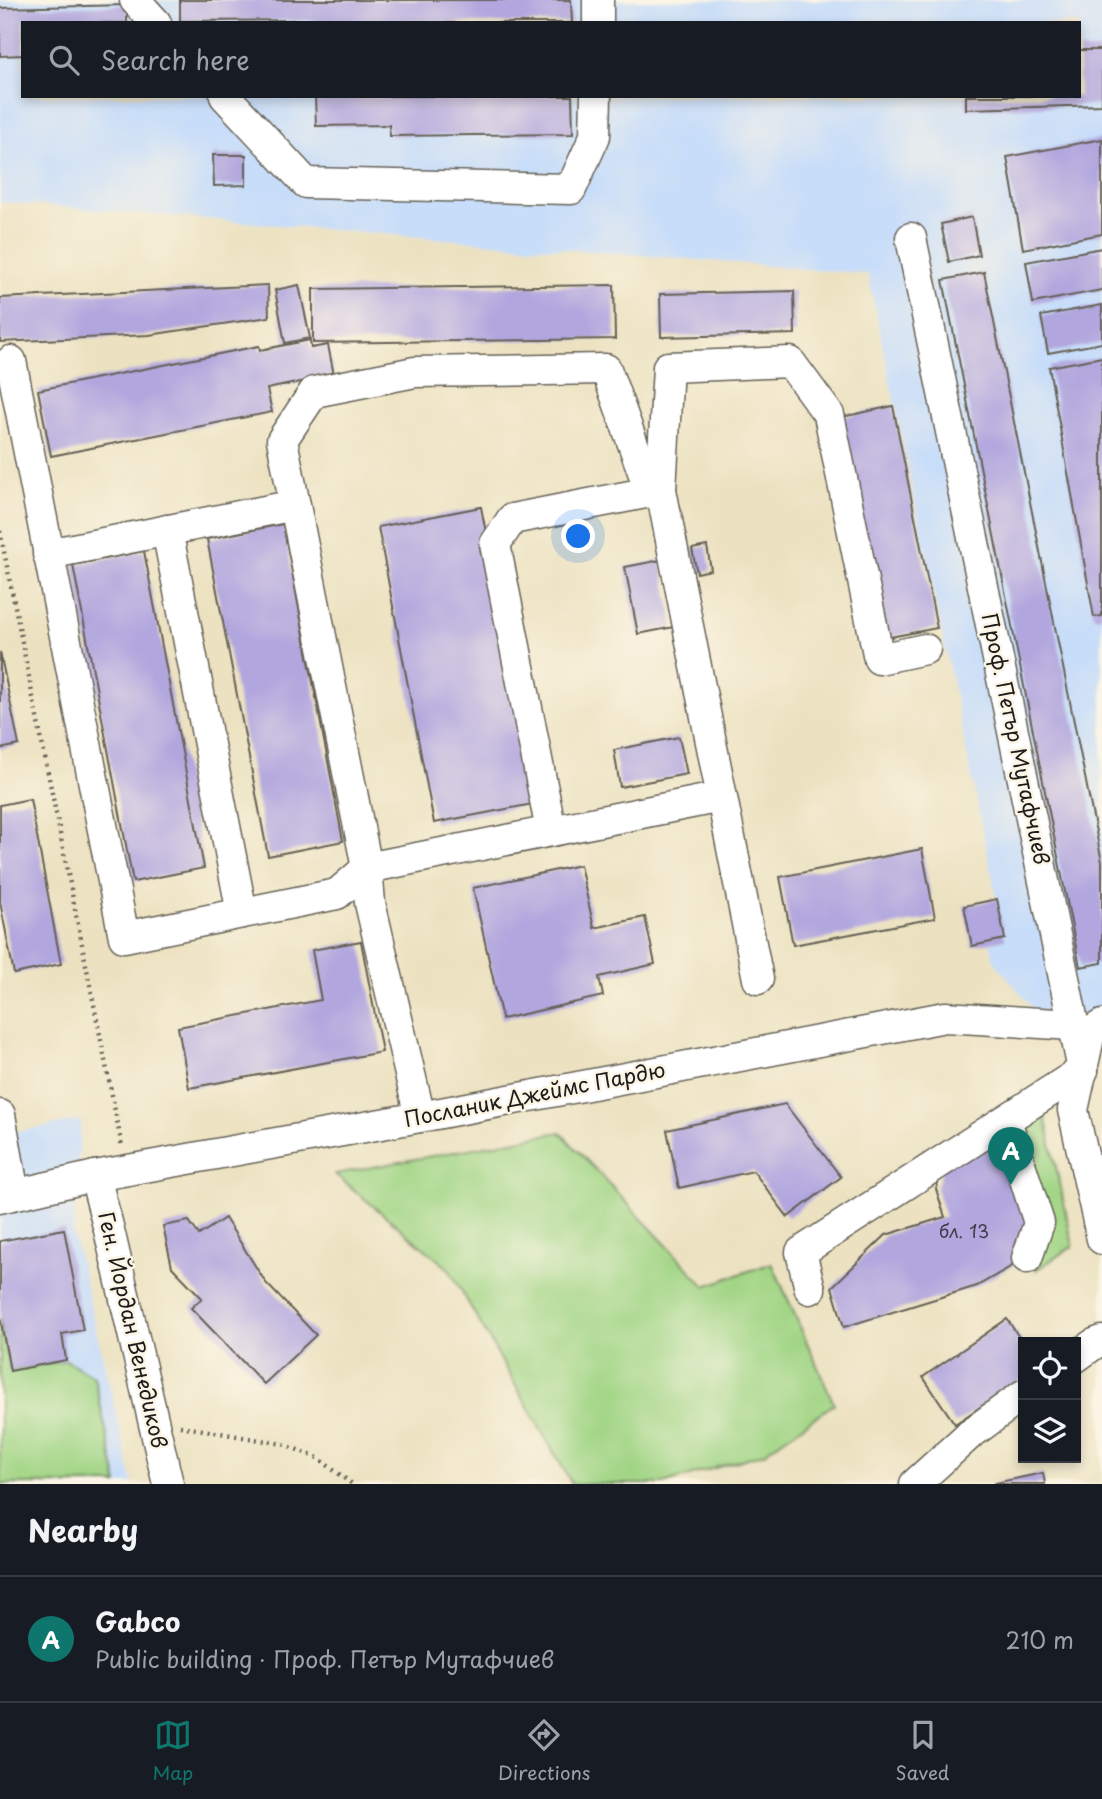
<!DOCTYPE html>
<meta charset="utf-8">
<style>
body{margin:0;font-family:"Playpen Sans",sans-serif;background:#20242c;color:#f1f3f6}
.controls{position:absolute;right:21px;bottom:21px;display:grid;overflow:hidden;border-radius:0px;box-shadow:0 4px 10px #0003}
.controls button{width:63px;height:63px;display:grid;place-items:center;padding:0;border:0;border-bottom:2px solid #363941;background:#171b24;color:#f1f3f6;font:35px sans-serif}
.you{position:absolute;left:579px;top:537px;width:24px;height:24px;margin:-18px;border:5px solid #fff;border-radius:50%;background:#1a73e8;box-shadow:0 0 0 10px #1a73e833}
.badge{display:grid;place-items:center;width:46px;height:46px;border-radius:50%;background:#0f766e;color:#fff;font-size:23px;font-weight:700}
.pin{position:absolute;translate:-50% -58px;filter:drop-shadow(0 2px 4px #0008)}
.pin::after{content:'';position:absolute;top:37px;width:24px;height:21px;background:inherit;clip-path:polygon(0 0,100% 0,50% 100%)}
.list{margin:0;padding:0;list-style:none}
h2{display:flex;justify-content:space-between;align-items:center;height:91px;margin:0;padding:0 28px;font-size:30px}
h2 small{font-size:23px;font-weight:400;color:#9ea1a6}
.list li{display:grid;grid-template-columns:46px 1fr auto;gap:21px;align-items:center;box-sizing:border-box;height:126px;padding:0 28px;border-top:2px solid #363941}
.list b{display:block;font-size:26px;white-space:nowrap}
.list p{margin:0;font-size:23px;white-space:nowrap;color:#9ea1a6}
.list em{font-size:23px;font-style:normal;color:#9ea1a6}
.icon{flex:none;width:38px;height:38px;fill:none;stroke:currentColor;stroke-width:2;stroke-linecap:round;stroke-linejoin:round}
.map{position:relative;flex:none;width:1102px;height:1484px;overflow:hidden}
.search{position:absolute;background:#171b24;box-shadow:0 4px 10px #0003;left:21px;right:21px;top:21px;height:77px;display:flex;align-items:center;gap:18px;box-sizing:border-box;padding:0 24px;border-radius:0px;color:#9ea1a6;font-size:26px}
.sheet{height:217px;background:#171b24}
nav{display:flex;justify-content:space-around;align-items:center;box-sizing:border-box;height:98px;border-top:2px solid #363941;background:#171b24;font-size:19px;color:#9ea1a6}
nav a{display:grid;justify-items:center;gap:4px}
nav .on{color:#0f766e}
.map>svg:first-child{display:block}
.built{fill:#c7ddf9;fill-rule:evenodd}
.green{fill:#a1d585;stroke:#5e7850;stroke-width:2}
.building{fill:#b1a6de}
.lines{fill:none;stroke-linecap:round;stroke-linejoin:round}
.minor-casing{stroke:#656156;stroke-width:33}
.path{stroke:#656156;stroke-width:4.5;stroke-dasharray:2 5;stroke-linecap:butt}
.minor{stroke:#fff;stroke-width:30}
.labels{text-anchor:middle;stroke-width:5;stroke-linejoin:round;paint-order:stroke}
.number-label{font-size:18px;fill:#413e4c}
.street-label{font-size:21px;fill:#1c1c1c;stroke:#fcf5e5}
</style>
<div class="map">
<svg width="1102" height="1484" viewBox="0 0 1102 1484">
<rect width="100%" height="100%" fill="#fcf5e5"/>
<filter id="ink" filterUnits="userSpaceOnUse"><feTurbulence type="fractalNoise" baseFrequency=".0143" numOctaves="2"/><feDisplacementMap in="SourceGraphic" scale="14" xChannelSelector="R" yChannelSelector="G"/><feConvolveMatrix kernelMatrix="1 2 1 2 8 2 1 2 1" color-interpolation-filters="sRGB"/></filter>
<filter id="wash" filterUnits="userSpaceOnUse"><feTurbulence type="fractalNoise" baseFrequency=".00686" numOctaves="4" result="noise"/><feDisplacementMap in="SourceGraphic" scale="28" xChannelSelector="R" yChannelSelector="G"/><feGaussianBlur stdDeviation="1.57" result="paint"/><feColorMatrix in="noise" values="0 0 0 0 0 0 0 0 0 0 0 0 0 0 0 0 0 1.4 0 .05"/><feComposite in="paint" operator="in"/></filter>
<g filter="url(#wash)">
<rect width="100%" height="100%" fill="#ece2c1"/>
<g class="built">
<path d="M0,0H1102V1025L1083,1070L994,961L990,942L1005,939L868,274L0,202ZM23,23H1079V96H23Z"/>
<path d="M81,1120L73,1233L133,1484H0V1135Z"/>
</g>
<g class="green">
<path d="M1045,1116L1073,1246L1036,1270L1042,1229L1019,1126Z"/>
<path d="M560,1132L705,1286L772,1263L834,1404L764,1453L663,1484H572L449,1269L335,1174Z"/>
<path d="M0,1317L10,1371L66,1360L94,1377L118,1484H0Z"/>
</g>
<g id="blocks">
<g class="building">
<path d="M180,0H571L572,23H315V20L180,21Z"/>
<path d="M127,5V23H23V55L0,56V8Z"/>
<path d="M1079,50H1102V105L966,109V96H1079Z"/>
<path d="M315,96H572L573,134L390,136L389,125L316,126Z"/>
<path d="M1102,139V234L1023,249L1007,157Z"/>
<path d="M213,155H246V185L214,186Z"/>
<path d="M972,217L979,255L949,262L941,224Z"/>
<path d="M1102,248V290L1033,303L1026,262Z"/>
<path d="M984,272L1102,862V963L1080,967L943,280Z"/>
<path d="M268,285L269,317L149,335L0,342V298Z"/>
<path d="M299,285L310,338L285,343L275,290Z"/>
<path d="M614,285L615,339L313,343V289Z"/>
<path d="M794,291L795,334L661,337L660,294Z"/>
<path d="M1102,305V343L1048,353L1041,316Z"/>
<path d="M310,340L311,348L328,345L334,375L267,389L272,412L51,456L38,390L259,346L260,350Z"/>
<path d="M1102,357V616L1094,617L1049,367Z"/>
<path d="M893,406L937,628L885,638L842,417Z"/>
<path d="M481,507L538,803L434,823L378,527Z"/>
<path d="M283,524L343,841L268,856L207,539Z"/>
<path d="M707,546L711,570L697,573L692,549Z"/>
<path d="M144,551L204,868L133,882L73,565Z"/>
<path d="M661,560L674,627L638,634L625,567Z"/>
<path d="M0,652L19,745L0,749Z"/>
<path d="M679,737L687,774L620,787L614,750Z"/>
<path d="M30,799L61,964L14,974L0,902V805Z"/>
<path d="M922,849L935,918L793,945L780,877Z"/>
<path d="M580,865L594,928L645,917L655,964L599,977L603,996L502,1019L473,888Z"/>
<path d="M997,899L1005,939L972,946L964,906Z"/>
<path d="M361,941L382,1052L189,1088L178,1027L321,1000L312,950Z"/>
<path d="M785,1104L841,1177L788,1217L753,1171L679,1188L667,1130Z"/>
<path d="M1007,1141L1032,1228L1019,1262L977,1286L844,1327L832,1287L886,1235L945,1217L936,1189L944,1165Z"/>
<path d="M225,1218L266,1283L316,1335L264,1384L191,1308L202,1298L172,1267L163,1226L189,1221L199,1235Z"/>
<path d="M64,1229L83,1330L62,1334L66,1360L10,1371L0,1317V1241Z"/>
<path d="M1007,1319L1023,1343V1378L955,1424L923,1377Z"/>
<path d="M1043,1473L1045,1484H995V1483Z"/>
</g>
</g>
</g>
<g filter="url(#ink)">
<use href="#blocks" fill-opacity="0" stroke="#656156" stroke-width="2"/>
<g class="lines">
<defs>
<g id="minor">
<path d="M135,0L156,23"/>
<path d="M598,23V0"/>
<path d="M225,96L306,183L571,189L595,136L596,96"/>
<path d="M911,238L1083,1070"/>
<path d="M11,361L124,937L337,894L367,868L721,797"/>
<path d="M167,530L242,913"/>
<path d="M48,554L295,505"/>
<path d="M551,831L495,544L512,519L661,490L758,979"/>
<path d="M1102,1025L1090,1033L1073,1110L1102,1239"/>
<path d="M0,1115L14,1194"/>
<path d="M420,1117L370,903L367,868L282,440L314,392L415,372L606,369L646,480L661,490L668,367L790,362L829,415L879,659L925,649"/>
<path d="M1006,1120L1039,1223L1027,1258"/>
<path d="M95,1176L109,1230L168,1484"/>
<path d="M0,1198L95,1176L420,1117L945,1017L1073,1025"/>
<path d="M810,1289L801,1252L1083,1070"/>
<path d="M1076,1357L1094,1344L1102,1341"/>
<path d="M915,1484L969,1435L1023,1395"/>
</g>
</defs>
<use href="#minor" class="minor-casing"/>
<g class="path">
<path d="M0,531L122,1146"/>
<path d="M180,1426L283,1444L318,1458L352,1484"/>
</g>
<use href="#minor" class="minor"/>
</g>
</g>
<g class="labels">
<g class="number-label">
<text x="964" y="1238">бл. 13</text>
</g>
<g class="street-label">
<text transform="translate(1015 739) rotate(78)" y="7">Проф. Петър Мутафчиев</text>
<text transform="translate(535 1095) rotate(-11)" y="7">Посланик Джеймс Пардю</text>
<text transform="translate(132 1330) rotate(77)" y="7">Ген. Йордан Венедиков</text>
</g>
</g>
</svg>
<div class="controls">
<button><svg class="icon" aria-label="locate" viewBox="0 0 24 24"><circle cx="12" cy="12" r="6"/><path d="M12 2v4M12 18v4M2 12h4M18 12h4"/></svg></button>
<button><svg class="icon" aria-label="layers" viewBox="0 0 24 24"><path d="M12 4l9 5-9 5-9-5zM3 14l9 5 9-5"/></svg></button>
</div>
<div class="you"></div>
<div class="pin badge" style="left:1011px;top:1185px">A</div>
<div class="search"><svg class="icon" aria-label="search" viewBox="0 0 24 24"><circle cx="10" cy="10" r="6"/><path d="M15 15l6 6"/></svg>Search here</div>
</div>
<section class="sheet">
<h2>Nearby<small></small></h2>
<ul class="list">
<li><span class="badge">A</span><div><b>Gabco</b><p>Public building · Проф. Петър Мутафчиев</p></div><em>210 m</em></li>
</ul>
</section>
<nav>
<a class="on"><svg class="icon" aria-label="map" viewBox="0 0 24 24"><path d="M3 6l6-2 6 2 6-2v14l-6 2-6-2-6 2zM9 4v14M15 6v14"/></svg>Map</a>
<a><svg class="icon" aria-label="directions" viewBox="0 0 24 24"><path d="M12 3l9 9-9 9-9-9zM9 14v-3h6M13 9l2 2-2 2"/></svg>Directions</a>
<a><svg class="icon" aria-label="saved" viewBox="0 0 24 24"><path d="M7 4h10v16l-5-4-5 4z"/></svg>Saved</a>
</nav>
